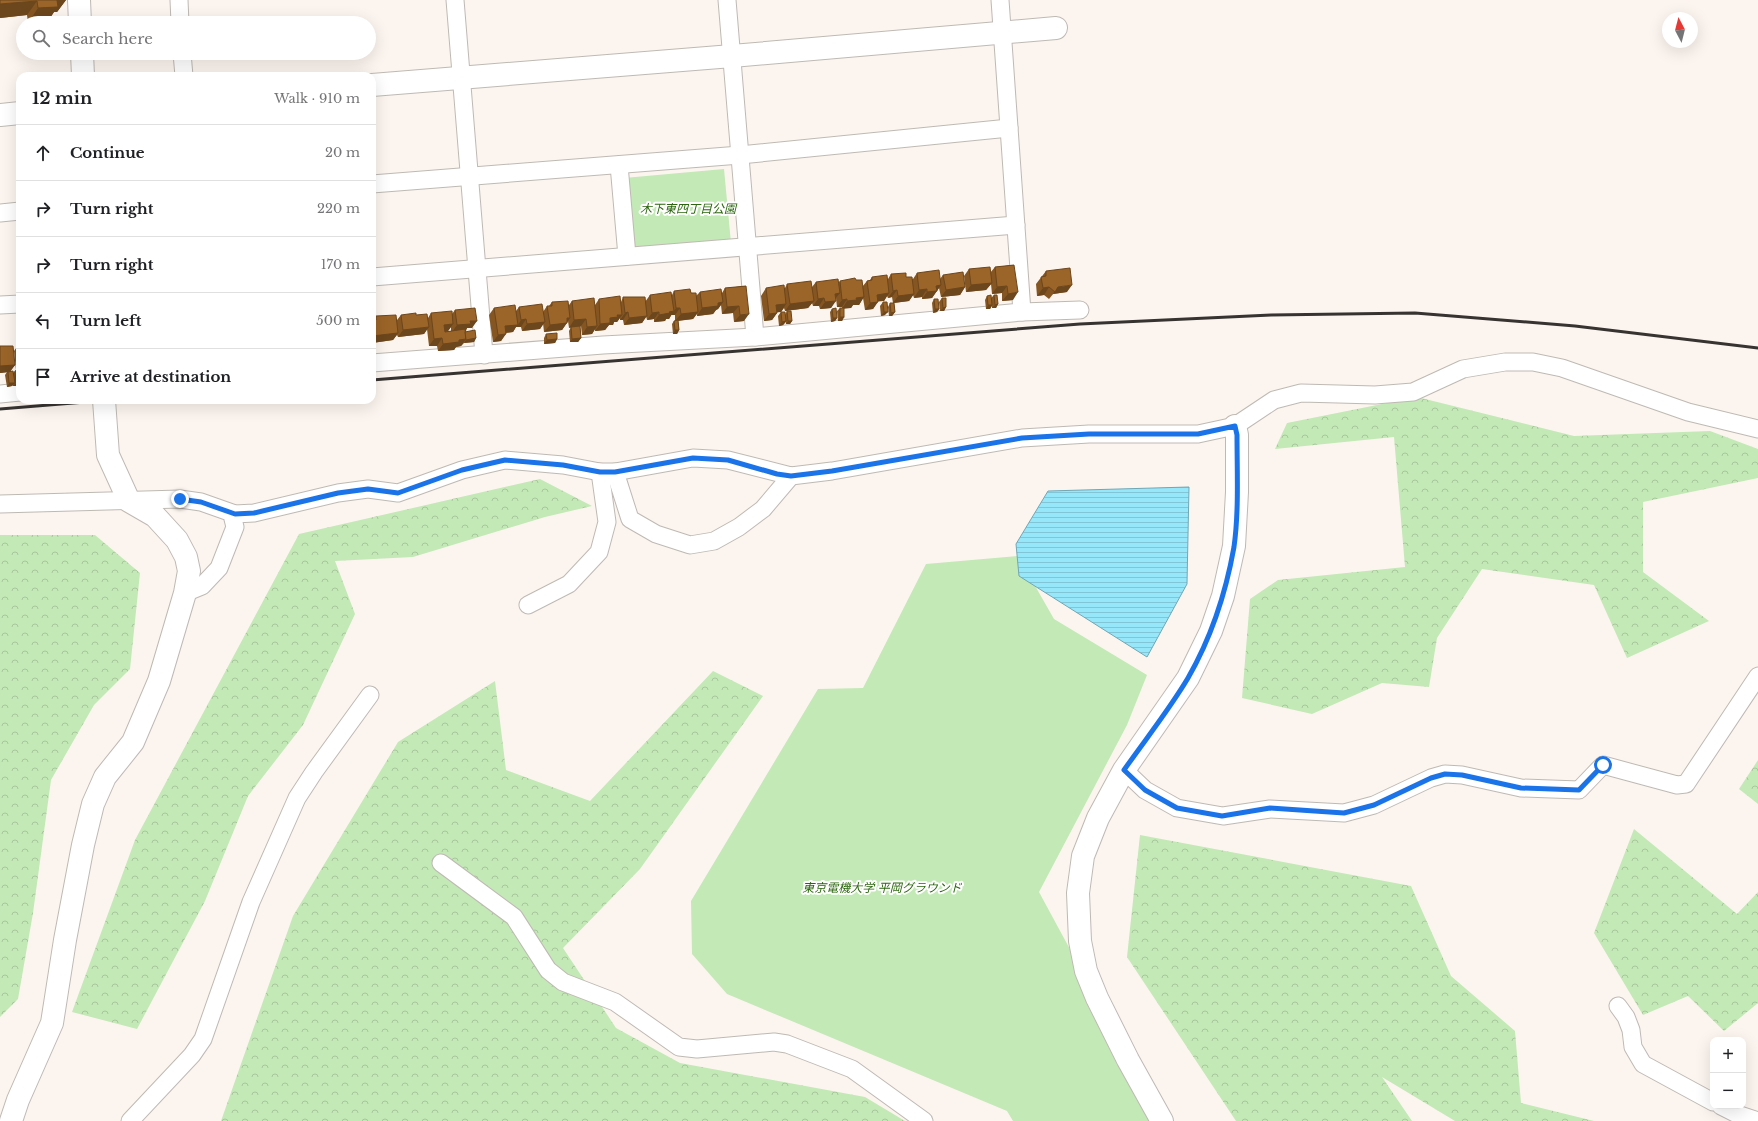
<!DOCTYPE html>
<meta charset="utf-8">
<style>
body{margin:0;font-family:"Libre Baskerville","Noto Sans JP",serif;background:#f6f6f6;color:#202124}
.controls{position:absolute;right:12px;bottom:12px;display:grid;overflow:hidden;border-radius:8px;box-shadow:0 4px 16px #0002}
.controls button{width:36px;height:36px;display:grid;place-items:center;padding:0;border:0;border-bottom:1px solid #e0e0e0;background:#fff;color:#202124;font:20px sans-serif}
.compass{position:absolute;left:1662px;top:12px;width:36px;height:36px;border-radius:50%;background:#fff;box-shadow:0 4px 16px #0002;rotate:353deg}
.stop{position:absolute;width:12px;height:12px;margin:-9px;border:3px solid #1a73e8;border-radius:50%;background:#fff}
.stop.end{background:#1a73e8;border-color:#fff;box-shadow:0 1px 4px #0008}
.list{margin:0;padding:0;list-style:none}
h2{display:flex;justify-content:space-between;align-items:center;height:52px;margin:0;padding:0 16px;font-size:17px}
h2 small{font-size:13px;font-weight:400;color:#757577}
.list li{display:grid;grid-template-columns:26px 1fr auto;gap:12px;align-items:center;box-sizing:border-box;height:56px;padding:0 16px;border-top:1px solid #e0e0e0}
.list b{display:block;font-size:15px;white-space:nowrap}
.list em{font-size:13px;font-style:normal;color:#757577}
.icon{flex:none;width:22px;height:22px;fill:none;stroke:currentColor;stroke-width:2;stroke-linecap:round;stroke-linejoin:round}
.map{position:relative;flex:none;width:1758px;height:1121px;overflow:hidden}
.search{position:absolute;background:#fff;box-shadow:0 4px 16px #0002;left:16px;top:16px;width:360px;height:44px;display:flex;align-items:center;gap:10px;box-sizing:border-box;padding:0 14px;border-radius:22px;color:#757577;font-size:15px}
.panel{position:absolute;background:#fff;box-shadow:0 4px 16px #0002;left:16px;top:72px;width:360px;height:332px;border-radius:12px}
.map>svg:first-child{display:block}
.green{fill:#c3e9b6}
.forest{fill:url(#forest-crowns)}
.water{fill:url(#water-rules);stroke:#70a7b5}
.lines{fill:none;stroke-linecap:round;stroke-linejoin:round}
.street-casing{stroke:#bfb9b4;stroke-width:19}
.secondary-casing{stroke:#bfb9b4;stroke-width:24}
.street{stroke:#fff;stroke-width:17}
.secondary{stroke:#fff;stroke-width:22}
.rail{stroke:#363330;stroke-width:3}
.wall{fill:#855622;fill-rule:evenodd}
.shaded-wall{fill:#6c461c}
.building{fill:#9b6428;stroke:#6c461c}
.route{stroke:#1a73e8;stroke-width:5}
.labels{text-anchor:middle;stroke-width:4;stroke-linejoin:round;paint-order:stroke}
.park-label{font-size:12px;font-style:italic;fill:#2b670e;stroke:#fff}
</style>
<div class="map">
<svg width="1758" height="1121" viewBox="0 0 1758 1121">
<defs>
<pattern id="forest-crowns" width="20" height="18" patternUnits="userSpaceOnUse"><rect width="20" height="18" fill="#c3e9b6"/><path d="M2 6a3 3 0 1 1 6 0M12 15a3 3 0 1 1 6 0" fill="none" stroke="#a7c79b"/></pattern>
<pattern id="water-rules" width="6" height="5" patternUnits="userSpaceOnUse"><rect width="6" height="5" fill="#97e7fb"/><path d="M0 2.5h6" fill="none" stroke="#81c5d6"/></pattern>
</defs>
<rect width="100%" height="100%" fill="#fcf5ef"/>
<g class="green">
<path d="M724,169L731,243L629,251L624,178Z"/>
<path d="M1018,556L1054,619L1147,675L1127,725L1039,892L1163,1121H1013L1007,1111L727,994L692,954L691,901L818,689L863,688L926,564Z"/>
</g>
<g class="forest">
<path d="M1417,397L1574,436L1710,431L1758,449V478L1643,502V572L1709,621L1627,658L1594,585L1482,569L1437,638L1429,687L1382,683L1312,714L1242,698L1250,599L1278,580L1405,567L1394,437L1275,449L1287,423Z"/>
<path d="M540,479L592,506L545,517L413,557L335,561L355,614L303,725L248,796L205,901L137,1029L72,1012L135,840L299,534Z"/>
<path d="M0,535H95L140,573L130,669L94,705L51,780L33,913L18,999L0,1017Z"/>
<path d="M713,671L763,696L640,869L563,948L616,1028L680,1063L865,1097L905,1121H221L293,916L398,742L495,681L506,770L590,801Z"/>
<path d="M1758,760V804L1739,789Z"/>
<path d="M1634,829L1737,914L1758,892V1003L1724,1031L1688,996L1643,1015L1594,933Z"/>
<path d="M1140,835L1411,886L1451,976L1515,1031L1521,1103L1594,1121H1455L1382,1077L1412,1121H1236L1127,957Z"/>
</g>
<path class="water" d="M1189,487L1187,584L1147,657L1019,576L1016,544L1048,491Z"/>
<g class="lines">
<defs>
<g id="street">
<path d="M179,0L180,23"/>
<path d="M455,0L484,355"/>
<path d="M727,0L755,337"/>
<path d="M1000,0L1022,312"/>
<path d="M182,53L184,76"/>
<path d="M619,165L627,256"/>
<path d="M372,184L740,155L1009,128"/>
<path d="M0,213L20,211"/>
<path d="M372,277L1016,225"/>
<path d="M0,305L20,304"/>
<path d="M372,363L603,345L755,337L1022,312L1080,310"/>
<path d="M0,394L20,392"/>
<path d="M615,472L630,519L656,534L690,545L714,541L739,527L763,509L791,476"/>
<path d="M0,504L180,499L201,502L235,514L254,513L338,493L368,489L398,493L462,470L505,460L563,465L600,472H615L693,458L728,460L791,476L832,471L1022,438L1089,434H1198L1235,426L1274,400L1301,393L1375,395L1413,392L1463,369L1505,362H1533L1562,368L1688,412L1758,429"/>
<path d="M185,593L202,586L219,568L235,527L233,519L235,514"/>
<path d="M528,605L569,584L599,552L607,522L600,472"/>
<path d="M1124,770L1145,790L1177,808L1223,816L1270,809L1344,813L1374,805L1431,778L1445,774L1462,775L1521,788L1579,790L1603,765L1677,785L1686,784L1758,676"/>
<path d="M441,863L514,917L548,970L563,982L615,1002L679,1047L697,1049L774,1042L787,1044L852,1069L924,1121"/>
<path d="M1618,1006L1626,1017L1631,1030L1633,1047L1643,1064L1713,1102"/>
<path d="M1721,1106L1737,1114L1758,1121"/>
<path d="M130,1121L192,1055L203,1039L251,902L297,798L314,772L370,695"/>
</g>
<g id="secondary">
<path d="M79,0L80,23"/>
<path d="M82,53L83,76"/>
<path d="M372,85L732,56L1056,28"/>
<path d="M0,115L20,113"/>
<path d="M11,1121L18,1100L52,1023L65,940L83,845L93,804L105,777L133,742L159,681L185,593L189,571L186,557L177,540L155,516L129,501L108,455L104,400"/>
<path d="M1162,1121L1128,1060L1097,998L1086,971L1080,941L1078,893L1083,856L1098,818L1124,770L1188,678L1211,631L1223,596L1234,546L1237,492V435L1235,426"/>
</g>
</defs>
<use href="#street" class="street-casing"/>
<use href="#secondary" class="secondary-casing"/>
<use href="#street" class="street"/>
<use href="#secondary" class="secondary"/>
<g class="rail">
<path d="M372,380L1080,324L1271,315L1415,313L1575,326L1758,348"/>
<path d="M0,409L110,400"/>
</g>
</g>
<g class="wall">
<path d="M0,0H66L57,12H54L48,21L28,23L27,15L0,18Z"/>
<path d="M1014,265L1013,300L1002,301V293L992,294L991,284L986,290L966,292L964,276L969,269L990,273L995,267Z"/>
<path d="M1046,271L1067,292L1053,294L1049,299L1044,295L1037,296L1036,284Z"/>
<path d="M917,273L940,279L943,275L965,287L960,295L941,297L939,288L932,298L922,299V297L914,298L913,295L909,301L894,303L895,312L892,316H889L888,307L890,303H893L892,297L888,298L887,296L884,301H878L873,309L865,310L863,298L859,305H853L851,308H844V317L842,321H838L837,311L840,308H842V307H837L836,298L831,308L820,309L819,306H813L812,303L808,308L785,311L784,308L781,312H777V313L772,320L764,321L761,296L766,288H785L787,284L812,287L816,282L838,284L840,281L856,280L862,287L867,281L870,280L872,277L888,279L891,274L913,279Z"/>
<path d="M746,286L744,321L734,322L733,313L722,314L721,305L718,309L716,310L713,314L697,316V314L693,319L678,321L679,330L677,334H673L672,324L674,321H675V315H671L669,319H666L665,321L654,322V319L647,320L646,316L642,323L624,325L623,320H620V318L617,322H614L613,325H609L605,330L595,331V329L592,334L582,335L581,326L580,327L581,338L578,342H570L569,331L571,327L569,328L568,321L567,323L562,330L544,332L543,323L540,329L522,331L521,327H516L513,332L506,333L501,341L493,342L489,315L494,308L516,311L519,307L543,312L547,306H549L552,302L569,305L572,301L595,305L599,299L621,302L623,297L645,302L650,295H672L674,291L691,293L696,296L700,292L722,293L725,288Z"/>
<path d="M994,295L998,304L996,308H992V306L990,309H986L985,300L987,296L991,298Z"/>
<path d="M942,298L946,307L944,311H940L939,302Z"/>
<path d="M934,299L939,309L937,312L933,313L932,303Z"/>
<path d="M883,302L885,315L881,316L880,306Z"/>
<path d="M832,309L837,318L835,321L831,322L830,312Z"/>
<path d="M455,310L472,328H467L465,331L476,338L474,342L464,343L461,346L456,347L454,350L438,351L437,346H429L427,329L424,334L398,337L397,335L393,340L372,343V320L376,316L397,320L401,315H416L428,318L431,313L452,314ZM451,327V331H445H448Z"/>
<path d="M787,311L792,321L790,324H786V322L783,325L779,326L778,316L781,312L785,315Z"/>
<path d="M546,334L557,339L555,343L544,344V338Z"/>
<path d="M19,344H20V384L19,386H13V385L12,386L7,387L5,375L7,372L0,373V346L15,365L10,371L13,373L16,370L14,351Z"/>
</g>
<g class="shaded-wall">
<path d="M56,0H66L57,12H54L48,21L28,23L38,8Z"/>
<path d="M37,1L27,15L0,18V4Z"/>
<path d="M992,283L986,290L966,292L971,285Z"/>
<path d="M941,285L932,298L922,299L927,292L936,286Z"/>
<path d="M1072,285L1067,292L1053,294L1049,299L1058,287Z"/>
<path d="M1007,286L1002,293L992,294L997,287Z"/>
<path d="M965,287L960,295L941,297L946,290Z"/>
<path d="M1049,287L1044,295L1037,296L1043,288Z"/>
<path d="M927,289L922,297L914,298L919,290Z"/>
<path d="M897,290L892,297L888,298L893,291Z"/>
<path d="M1018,292L1013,300L1002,301L1008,294Z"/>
<path d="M840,293L834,300L835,294Z"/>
<path d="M889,293L884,301L872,302L877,295Z"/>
<path d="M914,294L909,301L893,303L898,296Z"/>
<path d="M864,297L859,305H853L851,308L842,309L847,301L856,298Z"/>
<path d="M824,298L819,306H813L818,299Z"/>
<path d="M847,299L842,307H837L842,300Z"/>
<path d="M814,301L808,308L785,311L790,304Z"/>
<path d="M836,301L831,308L820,309L825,302Z"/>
<path d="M723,302L718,309L716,310L713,314L697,316L702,308L718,303Z"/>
<path d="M878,302L873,309L865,310L870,303Z"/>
<path d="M786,304L781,312L771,313L776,305Z"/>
<path d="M998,304L996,308H992L995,305Z"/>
<path d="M988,305H992L990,309H986Z"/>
<path d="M739,306L733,313L722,314L727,307Z"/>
<path d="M946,307L944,311H940L943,308Z"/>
<path d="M676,308H680L675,315H671Z"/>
<path d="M935,309H939L937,312L933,313Z"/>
<path d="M674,311L669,319H666L665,321L654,322L659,315L669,312Z"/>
<path d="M628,312L623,320H620L625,313Z"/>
<path d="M659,312L654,319L647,320L652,313Z"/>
<path d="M698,312L693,319L675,321L681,314Z"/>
<path d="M884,312H888L885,315L881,316Z"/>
<path d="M895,312L892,316H889L891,313Z"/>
<path d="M777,313L772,320L764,321L769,314Z"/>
<path d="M749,314L744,321L734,322L740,315Z"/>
<path d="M617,315H622L617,322H614L613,325H609L605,330L595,331L600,324L610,318Z"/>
<path d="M647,316L642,323L624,325L629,318Z"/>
<path d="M840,317H844L842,321H838Z"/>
<path d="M567,318H570L562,330L544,332L550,325Z"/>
<path d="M833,318H837L835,321L831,322Z"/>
<path d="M526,319L521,327H516L513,332L500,333L505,326L518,325L521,320Z"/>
<path d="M586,319L581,326L569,328L574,320Z"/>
<path d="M470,321H477L472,328H467L466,331L452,332L457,325Z"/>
<path d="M786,321L783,325L779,326L782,322Z"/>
<path d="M788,321H792L790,324H786Z"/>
<path d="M545,322L540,329L522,331L527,324Z"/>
<path d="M453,324L448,331L439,332L444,325Z"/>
<path d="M597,326L592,334L582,335L587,327Z"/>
<path d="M429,327L424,334L398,337L403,330Z"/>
<path d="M675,330H679L677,334H673Z"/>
<path d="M398,333L393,340L372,343V336Z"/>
<path d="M506,334L501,341L493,342L498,335Z"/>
<path d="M442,338L437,346H429L434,339Z"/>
<path d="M476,338L474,342L464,343L466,340Z"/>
<path d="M581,338L578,342H570L572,339Z"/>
<path d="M466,339L461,346L456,347L454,350L438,351L443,344L459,340Z"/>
<path d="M557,339L555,343L544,344L547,340Z"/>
<path d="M20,364V367L18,370H16Z"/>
<path d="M15,365L10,372L0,373V366Z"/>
<path d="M20,382V384L19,386H13L16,383Z"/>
<path d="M9,383H15L12,386L7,387Z"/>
</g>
<g class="building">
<path d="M0,0H57L58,7L38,8L37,1L0,4Z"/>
<path d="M1014,265L1018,292L1008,294L1007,286L997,287L995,267Z"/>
<path d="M990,267L992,283L971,285L969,269Z"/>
<path d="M1070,268L1072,285L1058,287L1055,292L1049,287L1043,288L1041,277L1046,276V271Z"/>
<path d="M939,270L941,285L936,286L937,291L927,292V289L919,290L917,273Z"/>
<path d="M963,272L965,287L946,290L943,275Z"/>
<path d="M906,273V277H912L914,294L898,296L897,290L893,291L891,274Z"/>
<path d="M887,275L889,293L877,295L878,302L870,303L867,281L872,280V277Z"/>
<path d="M855,278L856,280H862L864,297L856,298L857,300L847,301V299L842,300L840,281Z"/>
<path d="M838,279L840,293L835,294L836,301L825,302L824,298L818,299L816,282Z"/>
<path d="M811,281L814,301L790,304L787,284Z"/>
<path d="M784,285L786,304L776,305L777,313L769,314L766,288Z"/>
<path d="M746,286L749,314L740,315L739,306L727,307L725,288Z"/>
<path d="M690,289L691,293H696L698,312L681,314L680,308H676L674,291Z"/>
<path d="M721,289L723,302L718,303V306L702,308L700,292Z"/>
<path d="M671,292L674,311L669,312L670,313L659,315V312L652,313L650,295Z"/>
<path d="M991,295L992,305H988L987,296Z"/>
<path d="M994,295H997L998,304L995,305Z"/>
<path d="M620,296L622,315H617L618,317L610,318V323L600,324L599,299Z"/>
<path d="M623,297H645L647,316L629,318L628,312L625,313Z"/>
<path d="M594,298L597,326L587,327L586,319L574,320L572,301Z"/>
<path d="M942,298H946V307L943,308Z"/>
<path d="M934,299H938L939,309H935Z"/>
<path d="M568,301L570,318H567V323L550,325L547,306H552V302Z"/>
<path d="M883,302H887L888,312H884Z"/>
<path d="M890,303H894L895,312L891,313Z"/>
<path d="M542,304L545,322L527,324L526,319L521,320L519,307Z"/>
<path d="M515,305L518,325L505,326L506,334L498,335L494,308Z"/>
<path d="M475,308L477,321H470L471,324L457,325L455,310Z"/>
<path d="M836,308L837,318H833L832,309Z"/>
<rect x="840" y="308" width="4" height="9"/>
<path d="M452,311L453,324L444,325L445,332L465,329L466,339L459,340V342L443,344L442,338L434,339L431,313Z"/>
<path d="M787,311H791L792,321H788Z"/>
<path d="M781,312H785L786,321L782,322Z"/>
<path d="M416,313V315L427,314L429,327L403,330L401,315Z"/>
<path d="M396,315L398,333L372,336V320H376V316Z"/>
<path d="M678,320L679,330H675L674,321Z"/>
<path d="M580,326L581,338L572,339L571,327Z"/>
<path d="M475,330L476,338L466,340L465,332Z"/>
<path d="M557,333V339L547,340L546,334Z"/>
<path d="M19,344H20V356Z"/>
<path d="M374,344L375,353L372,354V345Z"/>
<path d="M0,346H13L15,365L0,366Z"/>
<path d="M20,370V382L16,383L15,371Z"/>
<path d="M13,371L15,383H9L8,372Z"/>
</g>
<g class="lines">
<path class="route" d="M180,499L201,502L235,514L254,513L338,493L368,489L398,493L462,470L505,460L563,465L600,472H615L693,458L728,460L777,474L791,476L832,471L1022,438L1089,434H1198L1235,426L1237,435C1237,472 1239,511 1234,547C1226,592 1211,638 1188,678C1169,710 1145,740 1124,770L1145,790L1177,808L1222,816L1270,808L1344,813L1374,805L1431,778L1445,774L1462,775L1521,788L1579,790L1603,765"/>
</g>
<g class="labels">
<g class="park-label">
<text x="688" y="213">木下東四丁目公園</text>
<text x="882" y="892">東京電機大学 平岡グラウンド</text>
</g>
</g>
</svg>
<div class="controls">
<button>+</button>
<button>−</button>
</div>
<svg class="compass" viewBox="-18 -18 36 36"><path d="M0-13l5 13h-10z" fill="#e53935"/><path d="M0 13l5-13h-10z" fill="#757577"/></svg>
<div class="stop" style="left:1603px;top:765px"></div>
<div class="stop end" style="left:180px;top:499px"></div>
<div class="search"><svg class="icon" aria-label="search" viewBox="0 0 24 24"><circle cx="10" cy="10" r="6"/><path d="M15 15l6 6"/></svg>Search here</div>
<section class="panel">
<h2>12 min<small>Walk · 910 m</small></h2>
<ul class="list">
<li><svg class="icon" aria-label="ahead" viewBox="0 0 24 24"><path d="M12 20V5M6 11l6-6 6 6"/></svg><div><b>Continue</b></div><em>20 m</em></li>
<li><svg class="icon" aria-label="right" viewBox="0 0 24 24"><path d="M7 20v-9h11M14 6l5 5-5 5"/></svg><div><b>Turn right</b></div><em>220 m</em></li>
<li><svg class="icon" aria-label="right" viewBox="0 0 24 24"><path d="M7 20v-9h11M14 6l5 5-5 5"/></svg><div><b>Turn right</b></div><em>170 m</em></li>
<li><svg class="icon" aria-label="left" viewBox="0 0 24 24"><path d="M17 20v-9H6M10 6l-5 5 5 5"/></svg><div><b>Turn left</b></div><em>500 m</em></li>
<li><svg class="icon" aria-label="arrive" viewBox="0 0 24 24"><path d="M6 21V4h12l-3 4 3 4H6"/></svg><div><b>Arrive at destination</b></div></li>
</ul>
</section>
</div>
